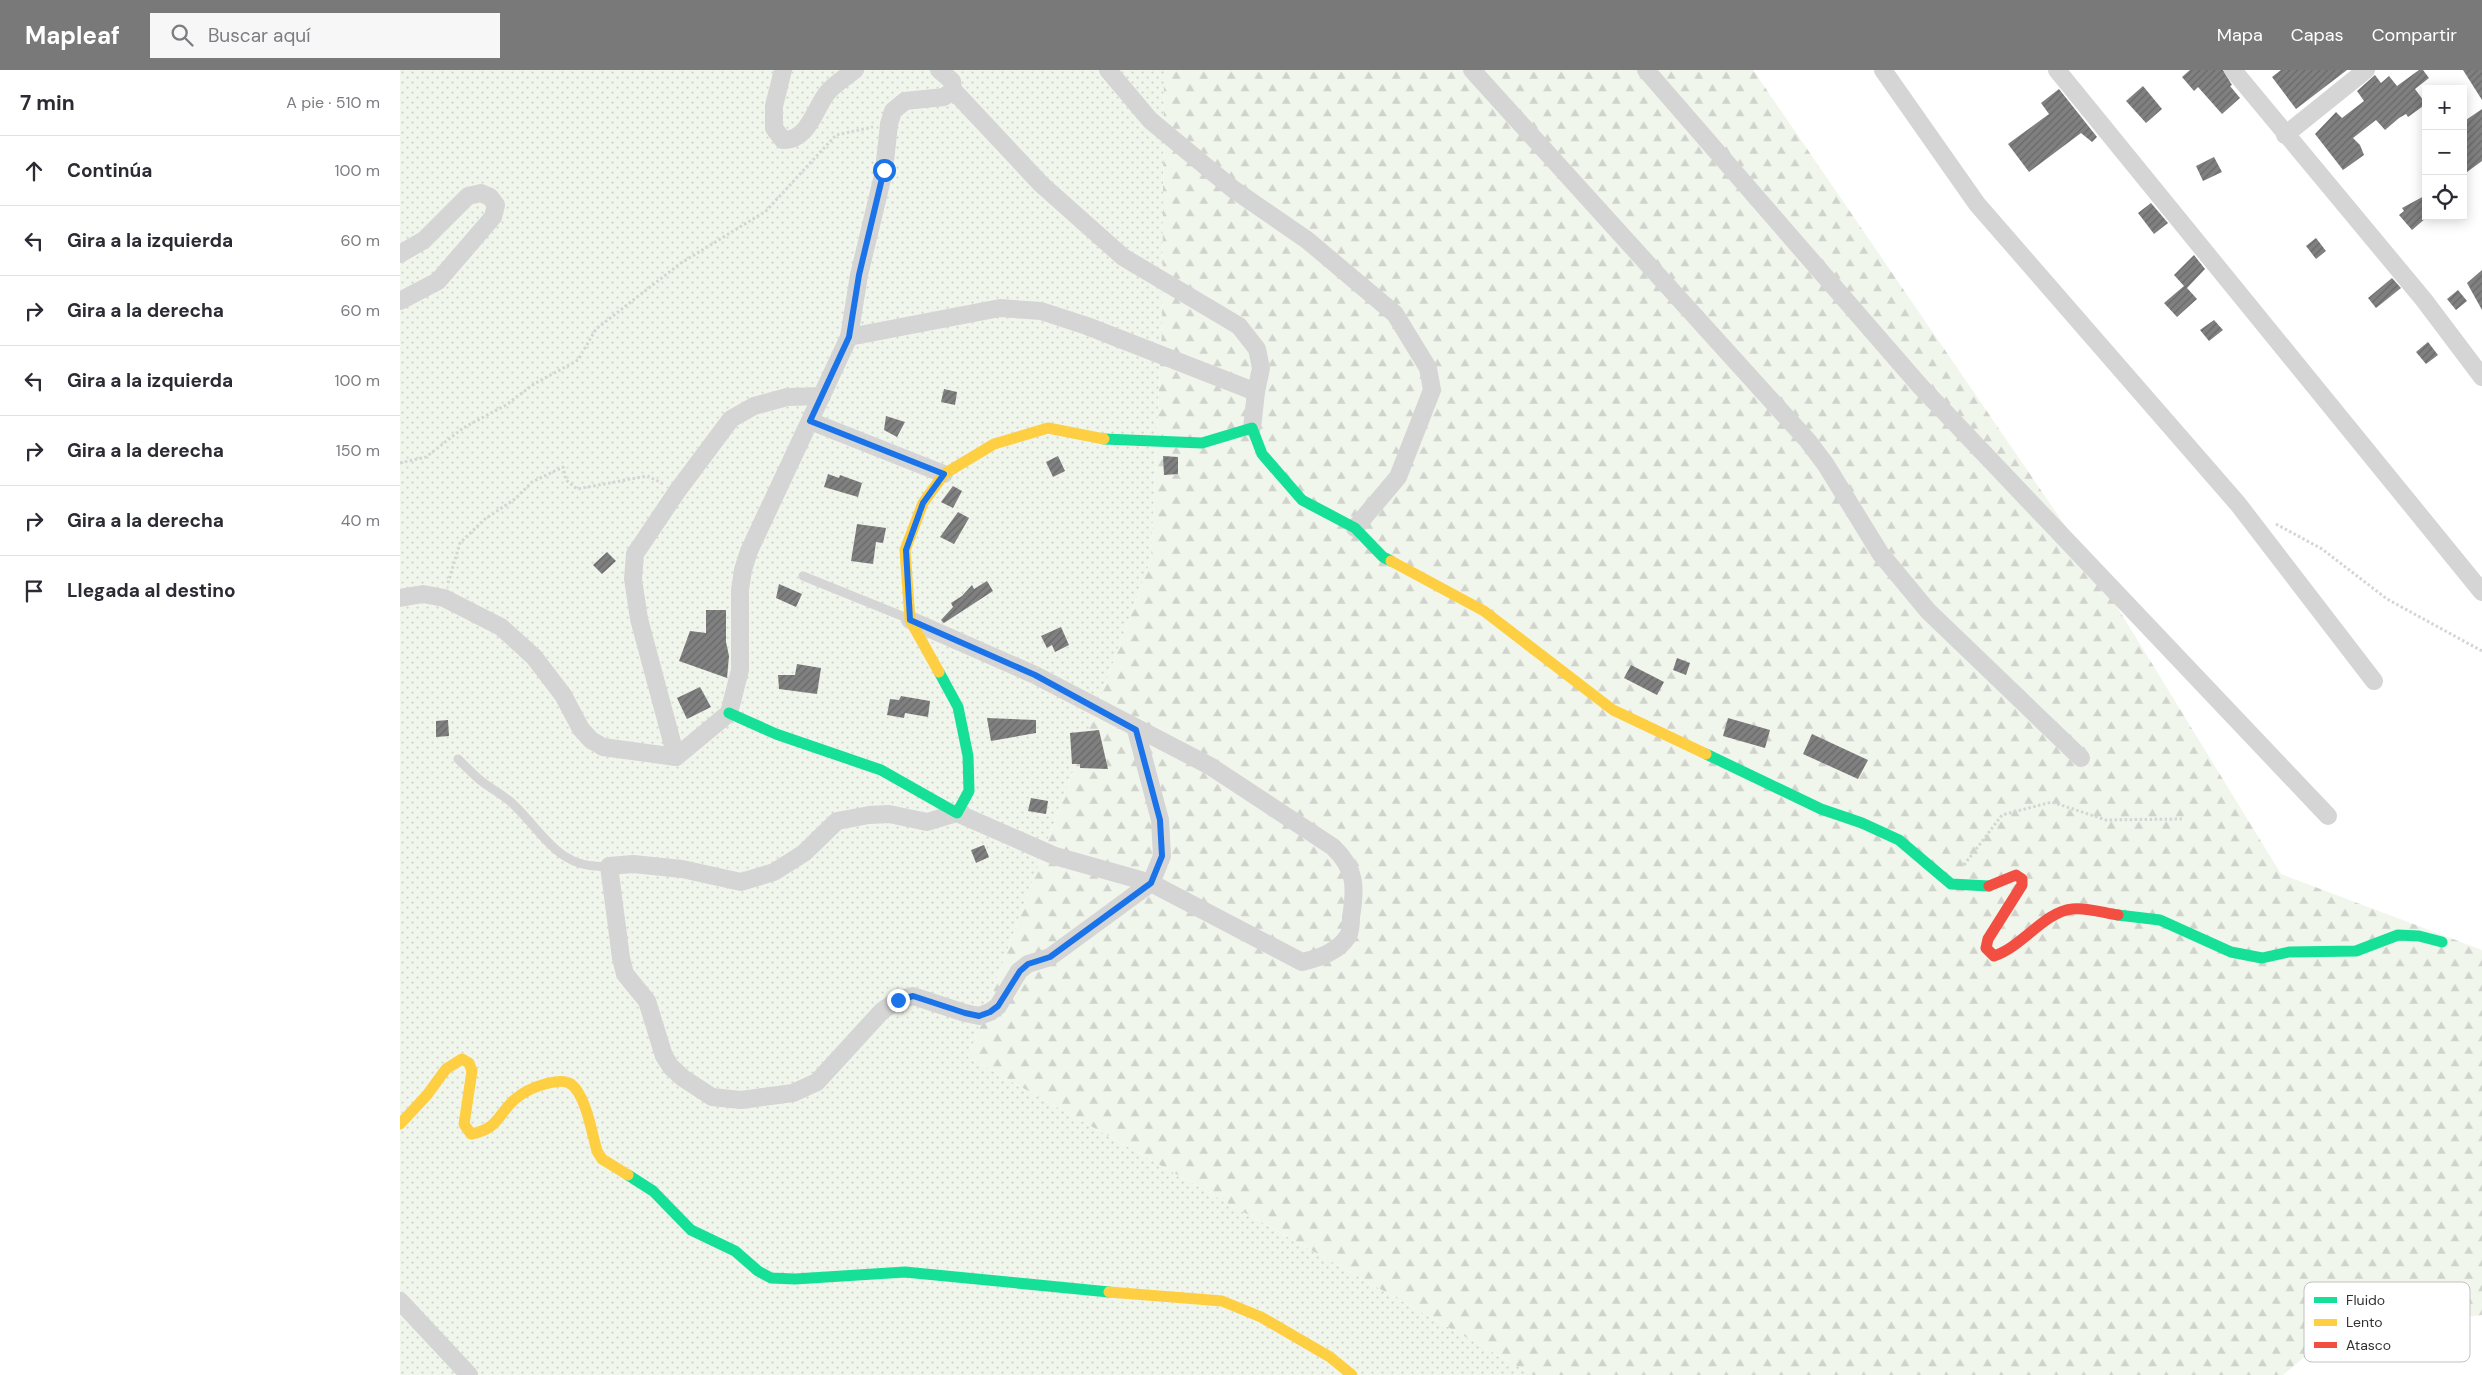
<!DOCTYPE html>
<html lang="es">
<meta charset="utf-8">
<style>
body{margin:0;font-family:"DM Sans",sans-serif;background:#f7f7f7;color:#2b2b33}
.controls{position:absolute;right:15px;top:15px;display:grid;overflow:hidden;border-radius:0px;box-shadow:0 2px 12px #0003}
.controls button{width:45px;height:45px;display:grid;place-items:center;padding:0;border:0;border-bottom:1px solid #e1e1e2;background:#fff;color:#2b2b33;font:25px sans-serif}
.stop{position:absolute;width:15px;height:15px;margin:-11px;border:4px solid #1a73e8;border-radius:50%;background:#fff}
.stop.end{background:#1a73e8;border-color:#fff;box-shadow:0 1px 5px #0008}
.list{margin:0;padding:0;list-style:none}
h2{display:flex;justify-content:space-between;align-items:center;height:65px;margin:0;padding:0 20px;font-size:21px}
h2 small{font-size:16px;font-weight:400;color:#7c7c81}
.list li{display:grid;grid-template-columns:32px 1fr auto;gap:15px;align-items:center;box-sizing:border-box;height:70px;padding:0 20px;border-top:1px solid #e1e1e2}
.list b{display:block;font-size:19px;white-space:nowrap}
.list em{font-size:16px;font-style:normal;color:#7c7c81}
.icon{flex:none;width:28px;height:28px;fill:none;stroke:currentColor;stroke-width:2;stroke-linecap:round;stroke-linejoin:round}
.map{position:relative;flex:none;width:2082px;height:1305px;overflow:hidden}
header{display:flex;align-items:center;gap:30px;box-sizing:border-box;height:70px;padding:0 25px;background:#797979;color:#fff}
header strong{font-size:24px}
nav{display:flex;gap:28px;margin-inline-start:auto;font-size:18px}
.search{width:350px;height:45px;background:#f7f7f7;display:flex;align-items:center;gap:12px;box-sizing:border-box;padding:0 18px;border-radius:0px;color:#7c7c81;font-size:19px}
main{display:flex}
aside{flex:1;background:#fff}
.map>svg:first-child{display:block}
.grass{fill:url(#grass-dots)}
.forest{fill:url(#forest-firs)}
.building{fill:url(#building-hatch)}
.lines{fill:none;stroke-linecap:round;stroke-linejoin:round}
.path{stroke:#d5d5d5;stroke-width:3;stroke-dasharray:2.5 2.5;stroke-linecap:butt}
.lane{stroke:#d5d5d5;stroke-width:9}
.street{stroke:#d5d5d5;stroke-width:18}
.fast{stroke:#16e098;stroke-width:11}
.slow{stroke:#ffcf43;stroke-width:11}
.jam{stroke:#f24e42;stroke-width:11}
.route{stroke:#1a73e8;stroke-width:6}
.key{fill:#fff;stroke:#c1c1c1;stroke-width:1}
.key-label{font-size:14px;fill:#313131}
</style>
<header>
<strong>Mapleaf</strong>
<div class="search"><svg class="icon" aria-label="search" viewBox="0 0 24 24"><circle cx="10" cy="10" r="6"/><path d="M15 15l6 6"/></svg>Buscar aquí</div>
<nav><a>Mapa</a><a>Capas</a><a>Compartir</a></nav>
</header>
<main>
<aside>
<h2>7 min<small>A pie · 510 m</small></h2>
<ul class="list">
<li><svg class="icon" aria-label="ahead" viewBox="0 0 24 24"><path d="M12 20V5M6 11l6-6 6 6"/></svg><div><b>Continúa</b></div><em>100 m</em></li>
<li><svg class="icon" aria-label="left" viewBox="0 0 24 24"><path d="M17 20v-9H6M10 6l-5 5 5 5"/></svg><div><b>Gira a la izquierda</b></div><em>60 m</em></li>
<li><svg class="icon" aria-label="right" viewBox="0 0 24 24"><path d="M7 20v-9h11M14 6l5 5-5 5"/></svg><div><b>Gira a la derecha</b></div><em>60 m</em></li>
<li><svg class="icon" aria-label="left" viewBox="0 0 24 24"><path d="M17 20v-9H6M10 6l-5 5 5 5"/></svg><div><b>Gira a la izquierda</b></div><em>100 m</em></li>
<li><svg class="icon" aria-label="right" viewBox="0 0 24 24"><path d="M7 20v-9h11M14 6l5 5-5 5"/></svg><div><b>Gira a la derecha</b></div><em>150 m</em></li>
<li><svg class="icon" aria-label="right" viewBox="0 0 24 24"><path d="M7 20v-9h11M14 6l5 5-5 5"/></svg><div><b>Gira a la derecha</b></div><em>40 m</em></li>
<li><svg class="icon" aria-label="arrive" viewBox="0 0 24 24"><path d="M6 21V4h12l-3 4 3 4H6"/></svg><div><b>Llegada al destino</b></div></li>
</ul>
</aside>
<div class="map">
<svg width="2082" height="1305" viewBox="0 0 2082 1305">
<defs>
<pattern id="grass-dots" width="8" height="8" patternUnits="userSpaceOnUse" patternTransform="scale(1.25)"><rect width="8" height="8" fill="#f1f6ed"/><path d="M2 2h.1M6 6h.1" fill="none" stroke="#cfd3cc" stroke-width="1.8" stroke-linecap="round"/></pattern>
<pattern id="forest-firs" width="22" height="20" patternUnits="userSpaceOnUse" patternTransform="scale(1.25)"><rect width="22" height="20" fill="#f1f6ed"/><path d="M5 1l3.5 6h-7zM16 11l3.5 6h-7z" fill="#cfd3cc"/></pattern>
<pattern id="building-hatch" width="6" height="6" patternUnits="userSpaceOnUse" patternTransform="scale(1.25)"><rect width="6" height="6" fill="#808080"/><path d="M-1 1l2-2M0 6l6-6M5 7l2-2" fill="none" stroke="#696969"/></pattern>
</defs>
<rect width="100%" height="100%" fill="#fff"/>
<path class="grass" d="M0,0H764L762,257L751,489L568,987L1133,1305H0Z"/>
<path class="forest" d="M764,0H1353L1686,486L1881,804L2082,880V1245L1933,1263L1883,1305H1133L568,987L751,489L762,257Z"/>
<g class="building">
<path d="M1790,0H1823L1832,15L1830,16L1840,28L1822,44L1798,17L1794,21L1782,7Z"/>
<path d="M1881,0H1947L1896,39L1872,7Z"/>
<path d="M2019,0H2023L2029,8L2015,19L2026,34L2008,47L2006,44L1999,48L1985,60L1976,50L1953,68L1960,75L1964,85L1943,100L1915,64L1936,42L1942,48L1964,31L1957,21L1975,5L1981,13L1989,6L1997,16Z"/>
<path d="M2063,0H2082V30Z"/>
<path d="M1743,16L1762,39L1746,53L1726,31Z"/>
<path d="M1659,19L1697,67L1692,72L1681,63L1629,102L1608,74L1649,44L1641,33Z"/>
<path d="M2082,39V91L2063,105V52Z"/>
<path d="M1814,87L1822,102L1803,111L1796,96Z"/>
<path d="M2026,125V148L2012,160L1999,145L2004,141L2002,138Z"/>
<path d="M1751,133L1768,153L1754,164L1738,143Z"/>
<path d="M1916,168L1926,181L1916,189L1906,176Z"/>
<path d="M1794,185L1805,199L1787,218L1797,229L1777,247L1764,233L1784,216L1774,205Z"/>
<path d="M2082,200V240L2067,213Z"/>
<path d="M1992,208L2001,218L1976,238L1968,228Z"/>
<path d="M2058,220L2067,231L2056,240L2047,229Z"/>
<path d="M1814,250L1823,260L1809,271L1800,260Z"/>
<path d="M2028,272L2038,285L2026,294L2016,282Z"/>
<path d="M544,319L557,322L555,335L541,332Z"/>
<path d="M486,346L505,352L497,367L484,360Z"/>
<path d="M658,386L665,401L653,407L646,392Z"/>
<path d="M763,386L778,387V404L764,405Z"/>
<path d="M428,404L439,408L440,405L462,413L458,427L424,417Z"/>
<path d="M553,416L562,421L553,438L541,432Z"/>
<path d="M558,442L569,448L554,474L540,467Z"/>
<path d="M457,454L486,458L483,473L476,472L473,494L451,491Z"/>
<path d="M207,482L216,491L202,504L193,495Z"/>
<path d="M587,511L593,521L544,553L541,550L553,537L551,533L562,526L572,515L574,519Z"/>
<path d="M379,514L402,524L396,537L376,528Z"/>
<path d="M306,540H326V572L329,586L327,608L279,591L290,561L306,563Z"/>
<path d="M661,557L669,575L655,582L652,575L647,578L641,566Z"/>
<path d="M1277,588L1290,593L1286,605L1273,600Z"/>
<path d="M397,594L421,598L417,624L379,619L378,605H395Z"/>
<path d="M1231,595L1264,612L1257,625L1224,608Z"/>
<path d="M300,617L311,637L287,649L277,628Z"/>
<path d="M501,626L530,631L528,647L505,643L504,648L487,645L490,629L499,630Z"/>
<path d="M587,648L636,650V663L591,671Z"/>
<path d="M1328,648L1370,660L1365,678L1323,666Z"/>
<path d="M48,650L49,666L36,667V651Z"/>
<path d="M699,660L708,699L680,698V694H672L670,663Z"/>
<path d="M1412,664L1468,690L1458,709L1403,684Z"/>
<path d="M631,728L648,731L646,744L628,741Z"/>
<path d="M584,775L589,787L576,793L571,780Z"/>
</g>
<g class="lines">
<g class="path">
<path d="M0,393L26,387L63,358L106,335L134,314L178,290L196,259L281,193L366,141L436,65L473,57"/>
<path d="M1876,454L1922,479L1987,529L2082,581"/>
<path d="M48,513L60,473L85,449L115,429L132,412L163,397L166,410L177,419L247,406L264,414"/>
<path d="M1564,795L1602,745L1652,732L1706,750L1782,749"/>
</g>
<g class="lane">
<path d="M403,506L507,548"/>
<path d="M58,689C65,696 72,703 80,710C91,719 104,725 114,735C145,765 160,801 209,796"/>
</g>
<g class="street">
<path d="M383,0L374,36V58L383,70C408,71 414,40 427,23C434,14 446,7 455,0"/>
<path d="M708,0L750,50L833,119L907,170L995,244L1028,298L1032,320L998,407L955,458"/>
<path d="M1072,0L1408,371L1426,395L1480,483L1528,541L1681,688"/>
<path d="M1246,0L1520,316L1928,746"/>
<path d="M1483,0L1577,134L1838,434L1974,611"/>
<path d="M1657,0L2082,522"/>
<path d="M1833,0L2024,230L2082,307"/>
<path d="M553,20L641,114L723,187L839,256L857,279L861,298L856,322"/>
<path d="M1885,65L1966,0"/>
<path d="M0,184L24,170L68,126L81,123L90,127L96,135L93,147L38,211L0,231"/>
<path d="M449,267L600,238L641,241L687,256L856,322L852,358"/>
<path d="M410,351L544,404"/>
<path d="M0,528L23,524L44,528L101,557L134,587L163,625L181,659L191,670L203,677L276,687L329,643L340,600V520L343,500L349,481L449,267L459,205L484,101L489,54L493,41L505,31L544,27L553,20L552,11L539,0"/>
<path d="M510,550L635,605L810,696L933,777C956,799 956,817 951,847C951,853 951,861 948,866C938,882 919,888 902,892L751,813L655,786L557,743L527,752L489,744L469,745L437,751L404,783L374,802L341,812L282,799L233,794L209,796L221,888L225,904L247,931L264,986L271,997L283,1008L312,1027L341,1030L393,1023L417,1012L482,941L498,930L513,926L565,943L579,946L590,942L598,936L619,901L628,894L650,887L751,813L762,786L760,750L736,660"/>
<path d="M276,687L239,549L233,509L235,484L278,420L331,349L354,336L387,327L422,326"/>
<path d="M0,1231L69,1305"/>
</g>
<g class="fast">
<path d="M704,369L802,373L852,358L862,384L902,430L955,458L983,487L991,491"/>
<path d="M329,643L376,664L481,700L557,743L569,721L568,686L558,637L539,602"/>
<path d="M1306,684L1421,739L1462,753L1499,770L1551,814L1589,816"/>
<path d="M1718,845L1760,850L1831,882L1862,888L1889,882L1956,881L1998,865L2019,866L2042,872"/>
<path d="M228,1105L253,1121L291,1160L335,1181L358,1201L371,1208L395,1209L505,1202L709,1222"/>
</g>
<g class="slow">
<path d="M991,491L1084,541L1213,640L1306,684"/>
<path d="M539,602L510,550L505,480L523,433L544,404L594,374L648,358L704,369"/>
<path d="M0,1054L27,1025L46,999L62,989L69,993L72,1001L64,1054L71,1064C98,1059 97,1046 114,1030C123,1022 134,1017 145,1014C152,1012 164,1009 171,1014C186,1025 192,1064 197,1081L202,1089L228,1105"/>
<path d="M709,1222L822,1231L861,1247L930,1287L952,1305"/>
</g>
<path class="jam" d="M1589,816L1616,805L1622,809V815L1588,869L1586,878L1594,886C1622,877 1644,842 1672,839C1686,837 1704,843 1718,845"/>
</g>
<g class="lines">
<path class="route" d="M484,100L459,205L449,267L410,351L544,404L523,433L506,480L510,550L635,605L736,660L760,750L762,786L751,813L650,887L628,894L620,901L598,936L590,942L579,946L565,943L513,926L498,930"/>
</g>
<rect x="1904" y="1212" width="166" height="80" rx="8" class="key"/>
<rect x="1914" y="1227" width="23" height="6" fill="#16e098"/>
<rect x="1914" y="1249" width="23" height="7" fill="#ffcf43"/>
<rect x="1914" y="1272" width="23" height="6" fill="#f24e42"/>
<g class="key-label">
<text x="1946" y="1235">Fluido</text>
<text x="1946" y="1257">Lento</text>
<text x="1946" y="1280">Atasco</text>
</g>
</svg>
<div class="controls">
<button>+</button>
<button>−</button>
<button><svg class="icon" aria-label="locate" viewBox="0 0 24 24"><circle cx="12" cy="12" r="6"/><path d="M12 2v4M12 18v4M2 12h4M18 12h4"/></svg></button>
</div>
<div class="stop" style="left:484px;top:100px"></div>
<div class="stop end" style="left:498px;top:930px"></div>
</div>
</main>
